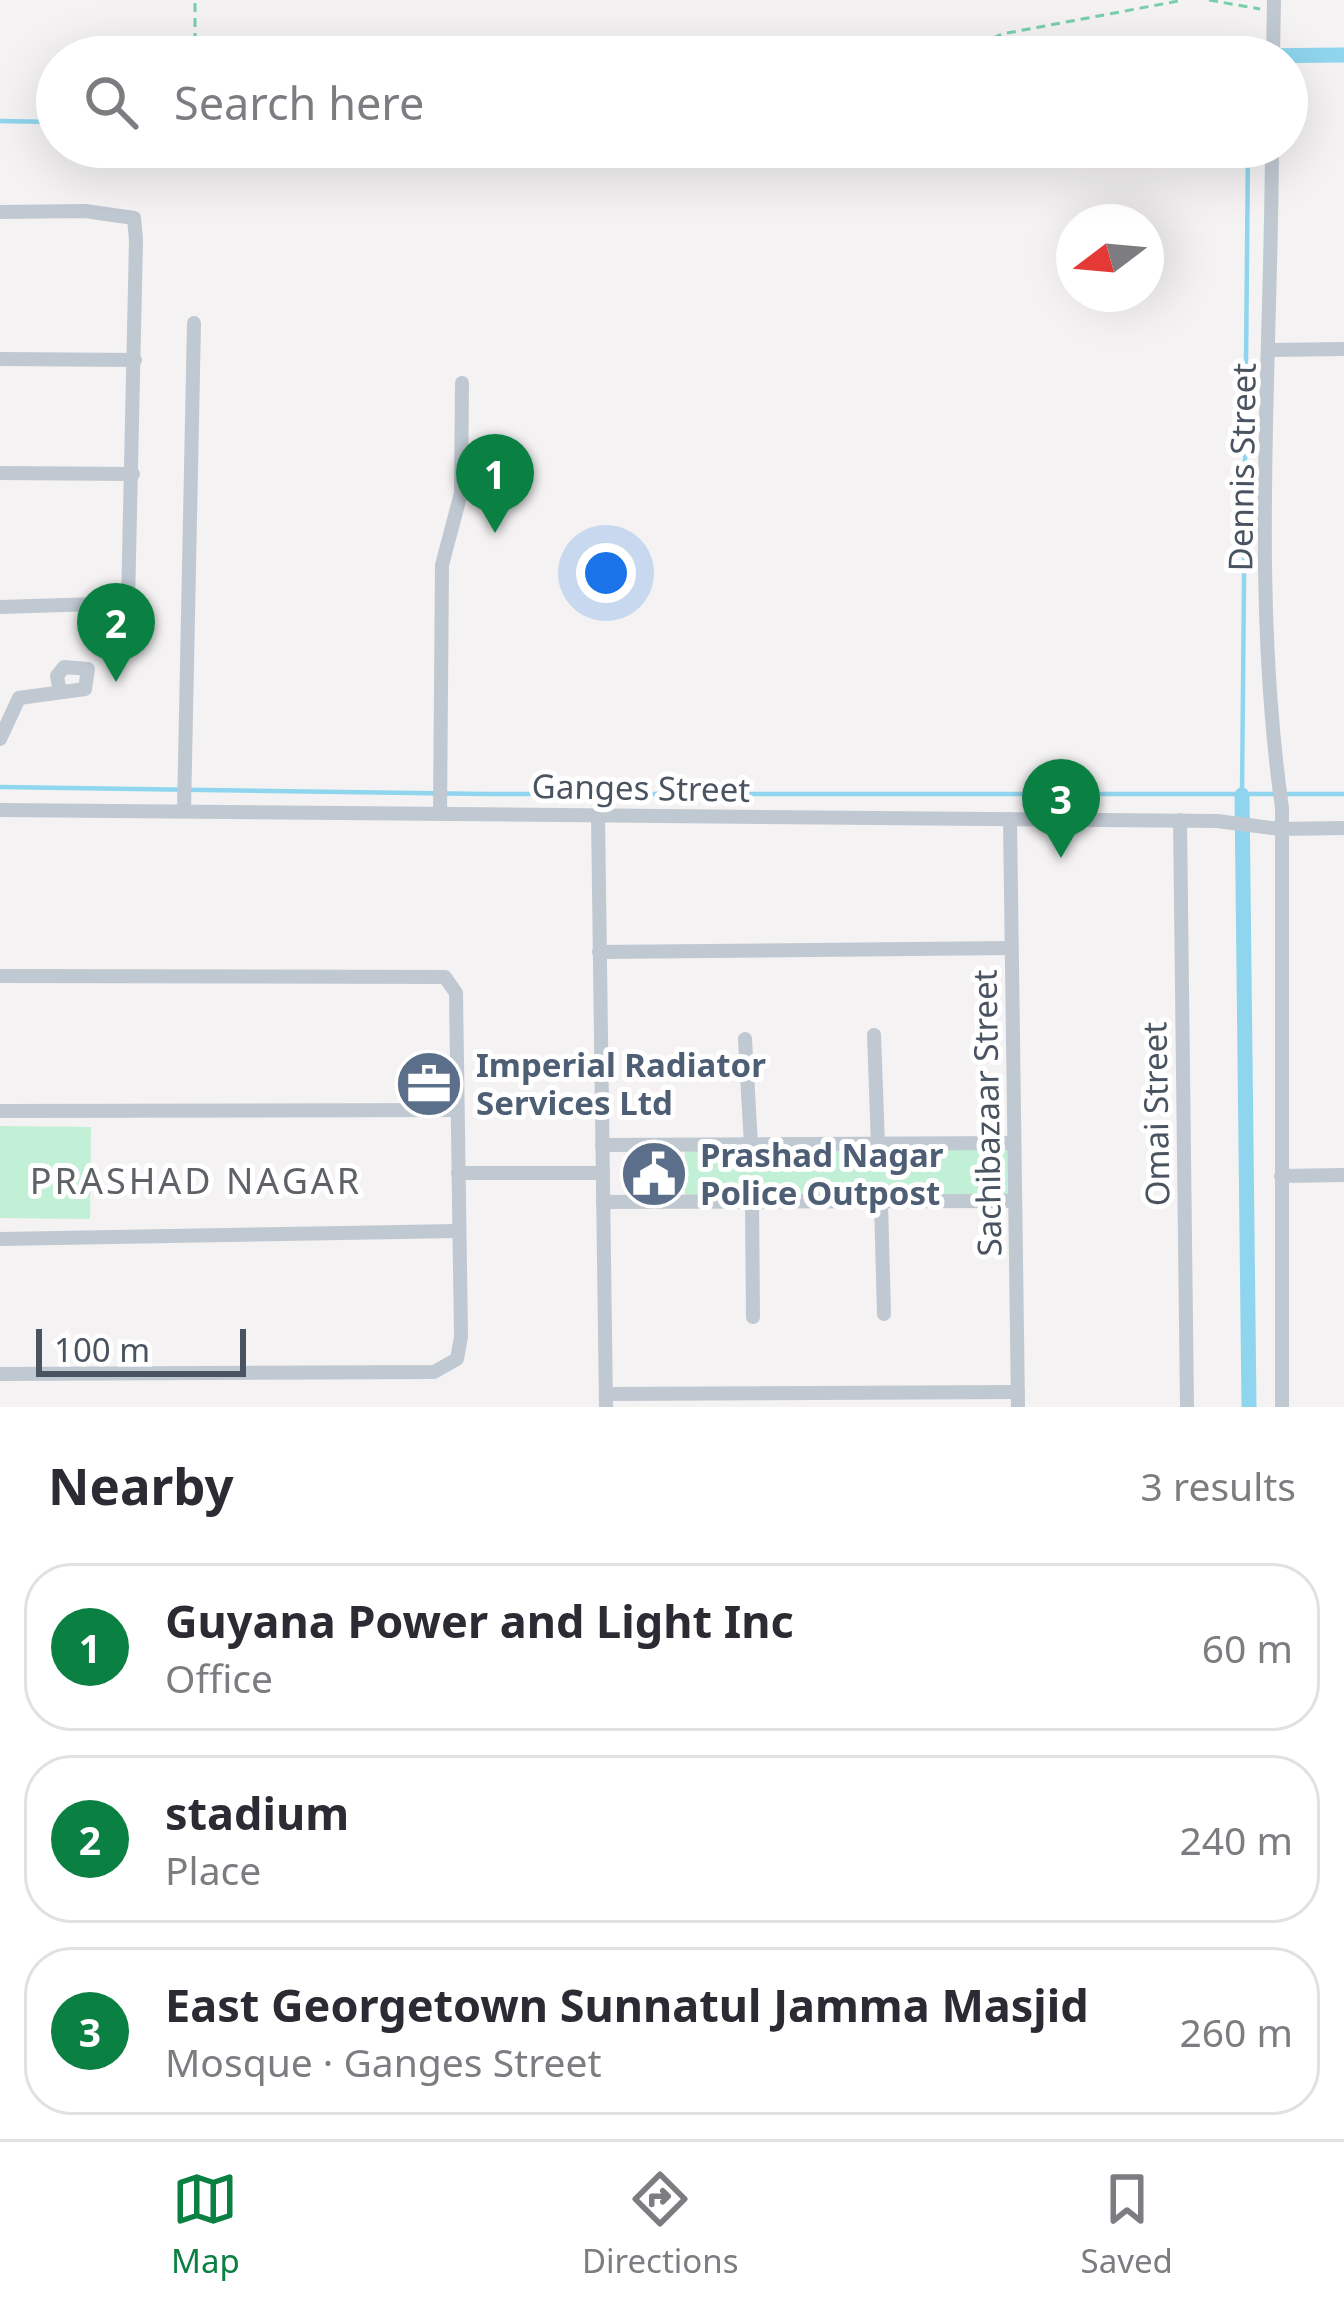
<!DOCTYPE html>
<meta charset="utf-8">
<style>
body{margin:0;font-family:"Noto Sans",sans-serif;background:#f2f2f3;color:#2b2b33}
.compass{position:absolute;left:1056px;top:204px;width:108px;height:108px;border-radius:50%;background:#fff;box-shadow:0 12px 48px #0002;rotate:254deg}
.scale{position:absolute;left:36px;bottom:30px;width:210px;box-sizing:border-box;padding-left:12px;border:6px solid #495460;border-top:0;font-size:33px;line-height:42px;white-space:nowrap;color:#495460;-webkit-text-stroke:9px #fff;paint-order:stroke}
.you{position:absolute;left:606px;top:573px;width:42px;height:42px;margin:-30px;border:9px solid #fff;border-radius:50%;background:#1a73e8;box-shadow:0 0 0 18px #1a73e833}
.badge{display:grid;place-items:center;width:78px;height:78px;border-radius:50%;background:#0b8043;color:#fff;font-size:39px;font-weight:700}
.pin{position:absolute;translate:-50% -99px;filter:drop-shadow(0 3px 6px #0008)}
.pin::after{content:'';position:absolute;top:63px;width:42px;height:36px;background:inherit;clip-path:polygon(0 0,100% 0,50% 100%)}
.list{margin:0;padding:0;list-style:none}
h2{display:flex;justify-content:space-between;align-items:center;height:156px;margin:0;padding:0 48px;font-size:51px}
h2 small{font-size:39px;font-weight:400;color:#7c7c81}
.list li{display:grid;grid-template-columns:78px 1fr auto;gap:36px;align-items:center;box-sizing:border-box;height:168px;margin:0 24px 24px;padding:0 24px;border:3px solid #e1e1e2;border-radius:48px}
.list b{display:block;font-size:45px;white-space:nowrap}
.list p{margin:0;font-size:39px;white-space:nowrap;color:#7c7c81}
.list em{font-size:39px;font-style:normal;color:#7c7c81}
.icon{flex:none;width:66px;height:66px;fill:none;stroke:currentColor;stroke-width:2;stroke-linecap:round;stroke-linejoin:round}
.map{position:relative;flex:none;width:1344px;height:1407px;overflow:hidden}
.search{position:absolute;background:#fff;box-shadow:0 12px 48px #0002;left:36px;right:36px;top:36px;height:132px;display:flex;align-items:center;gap:30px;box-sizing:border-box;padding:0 42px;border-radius:66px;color:#7c7c81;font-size:45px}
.sheet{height:732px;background:#fff}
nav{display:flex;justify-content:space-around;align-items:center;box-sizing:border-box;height:168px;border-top:3px solid #e1e1e2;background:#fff;font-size:33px;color:#7c7c81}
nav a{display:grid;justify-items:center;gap:6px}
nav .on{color:#0b8043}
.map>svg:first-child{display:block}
.green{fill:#c2f0d6}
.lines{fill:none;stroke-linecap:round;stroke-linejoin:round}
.stream{stroke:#8fd5ed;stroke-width:4.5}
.canal{stroke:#8fd5ed;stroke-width:15}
.path{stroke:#79cfa9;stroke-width:3;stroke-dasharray:9 6;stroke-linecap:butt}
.minor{stroke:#c0c8d1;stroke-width:14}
.labels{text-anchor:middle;stroke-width:10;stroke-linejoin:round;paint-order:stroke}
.street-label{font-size:33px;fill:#495460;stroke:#fff}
.service-label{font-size:33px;font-weight:bold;fill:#4e5e75;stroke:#fff;text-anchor:start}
.neighbourhood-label{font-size:36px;letter-spacing:3px;fill:#5e6267;stroke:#fff}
</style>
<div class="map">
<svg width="1344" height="1407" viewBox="0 0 1344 1407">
<rect width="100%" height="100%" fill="#f4f2f2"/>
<g class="green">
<path d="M0,1126L91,1127L90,1219L0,1218Z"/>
<path d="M1014,1143L1015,1201L685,1203V1145Z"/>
</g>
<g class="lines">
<g class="stream">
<path d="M1214,57H1248"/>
<path d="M0,121L57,122"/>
<path d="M584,147L773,156L840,147"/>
<path d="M0,787L485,794H1344"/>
<path d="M1242,795L1248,147"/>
</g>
<g class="canal">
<path d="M1248,56L1344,55"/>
<path d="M1242,795L1249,1407"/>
</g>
<g class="path">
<path d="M1209,0L1260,9"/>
<path d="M195,57V0"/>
<path d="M952,57L1002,34L1184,0"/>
</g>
<g class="minor">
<path d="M1273,57L1274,0"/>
<path d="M1272,147C1271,366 1251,590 1282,808V1407"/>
<path d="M0,212L85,211L134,218L136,240L128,603L0,607"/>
<path d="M1271,350L1344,349"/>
<path d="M0,359L135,360"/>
<path d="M0,473L133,474"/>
<path d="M0,739L19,698L85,689L88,669L64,667L57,676L60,692"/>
<path d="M0,810L1217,821L1280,829L1344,828"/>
<path d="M184,811L194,323"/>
<path d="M440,814L442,565L461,493L462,383"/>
<path d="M598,815L606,1407"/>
<path d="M1010,819L1018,1407"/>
<path d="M1180,820L1187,1407"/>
<path d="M599,952L1011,948"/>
<path d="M0,976L445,977L456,993L461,1337L457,1359L434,1372L0,1374"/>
<path d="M874,1035L878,1145"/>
<path d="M745,1039L751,1145"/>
<path d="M0,1111L457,1110"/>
<path d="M602,1145L1014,1143"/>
<path d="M458,1173H603"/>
<path d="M1281,1176L1344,1175"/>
<path d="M603,1202L1015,1201"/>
<path d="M752,1203L753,1317"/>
<path d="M881,1203L884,1314"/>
<path d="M0,1239L458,1231"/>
<path d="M606,1394L1018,1392"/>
</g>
</g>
<defs>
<symbol id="office-disc" viewBox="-11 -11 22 22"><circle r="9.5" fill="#5c6f8a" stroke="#fff"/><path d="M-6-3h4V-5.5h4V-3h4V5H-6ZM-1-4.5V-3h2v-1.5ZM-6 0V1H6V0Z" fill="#fff"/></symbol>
<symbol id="civic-disc" viewBox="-11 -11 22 22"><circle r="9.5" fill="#5c6f8a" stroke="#fff"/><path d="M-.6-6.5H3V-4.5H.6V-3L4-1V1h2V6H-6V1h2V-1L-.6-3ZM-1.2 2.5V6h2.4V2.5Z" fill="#fff"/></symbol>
</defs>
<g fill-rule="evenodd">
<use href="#office-disc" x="391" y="1046" width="76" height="76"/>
<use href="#civic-disc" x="616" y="1136" width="76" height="76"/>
</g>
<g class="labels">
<g class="street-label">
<text transform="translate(1242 467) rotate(-89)" y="12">Dennis Street</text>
<text transform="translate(641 788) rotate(1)" y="12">Ganges Street</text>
<text transform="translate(987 1113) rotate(-91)" y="12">Sachibazaar Street</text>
<text transform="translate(1156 1114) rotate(-91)" y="12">Omai Street</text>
</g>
<g class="service-label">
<text x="476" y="1077">Imperial Radiator<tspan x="476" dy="38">Services Ltd</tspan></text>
<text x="700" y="1167">Prashad Nagar<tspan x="700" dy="38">Police Outpost</tspan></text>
</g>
<g class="neighbourhood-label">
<text x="196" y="1194">PRASHAD NAGAR</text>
</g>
</g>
</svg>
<svg class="compass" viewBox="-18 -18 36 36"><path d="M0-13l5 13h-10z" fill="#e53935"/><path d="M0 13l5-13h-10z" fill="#7c7c81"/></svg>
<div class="scale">100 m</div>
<div class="you"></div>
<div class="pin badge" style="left:495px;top:533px">1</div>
<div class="pin badge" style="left:116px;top:682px">2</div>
<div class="pin badge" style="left:1061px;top:858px">3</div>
<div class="search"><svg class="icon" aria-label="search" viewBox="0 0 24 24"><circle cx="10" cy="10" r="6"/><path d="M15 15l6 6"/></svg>Search here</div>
</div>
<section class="sheet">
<h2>Nearby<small>3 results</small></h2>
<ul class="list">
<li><span class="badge">1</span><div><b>Guyana Power and Light Inc</b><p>Office</p></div><em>60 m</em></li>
<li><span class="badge">2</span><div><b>stadium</b><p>Place</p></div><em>240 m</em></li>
<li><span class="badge">3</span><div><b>East Georgetown Sunnatul Jamma Masjid</b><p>Mosque · Ganges Street</p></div><em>260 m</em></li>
</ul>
</section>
<nav>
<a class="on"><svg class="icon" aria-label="map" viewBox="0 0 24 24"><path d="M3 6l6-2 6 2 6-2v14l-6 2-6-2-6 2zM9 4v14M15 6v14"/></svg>Map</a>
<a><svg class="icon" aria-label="directions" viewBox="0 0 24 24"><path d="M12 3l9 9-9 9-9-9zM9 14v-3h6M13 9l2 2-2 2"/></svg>Directions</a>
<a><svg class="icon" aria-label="saved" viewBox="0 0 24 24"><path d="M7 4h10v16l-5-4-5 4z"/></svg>Saved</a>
</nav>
